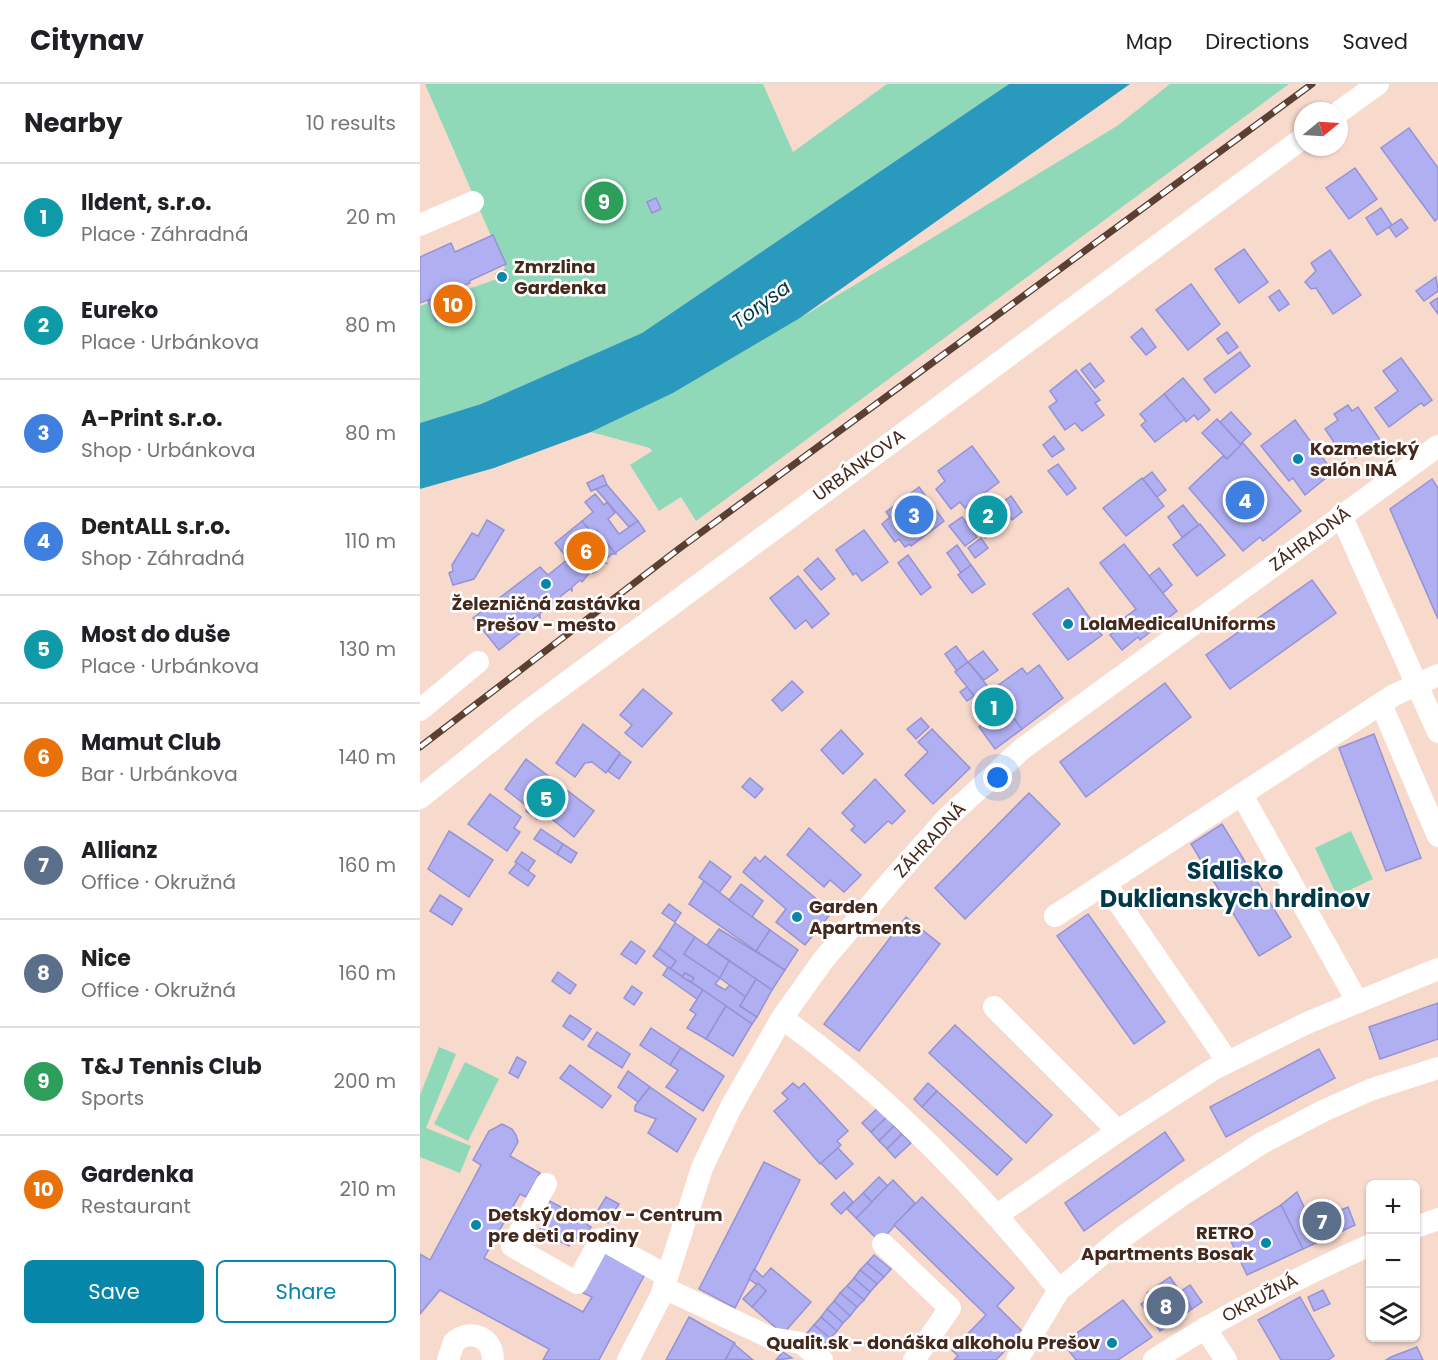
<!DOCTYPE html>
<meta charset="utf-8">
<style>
body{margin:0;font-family:Poppins,sans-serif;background:#f2f2f2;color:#202124}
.controls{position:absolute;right:18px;bottom:18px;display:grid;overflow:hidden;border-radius:9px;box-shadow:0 2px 4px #0004}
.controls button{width:54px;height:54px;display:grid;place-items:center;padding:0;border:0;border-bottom:2px solid #e0e0e0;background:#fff;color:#202124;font:30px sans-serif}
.compass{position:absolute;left:874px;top:18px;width:54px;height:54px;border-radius:50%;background:#fff;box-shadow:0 2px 4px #0004;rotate:72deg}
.you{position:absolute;left:578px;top:694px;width:21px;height:21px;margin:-15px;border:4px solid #fff;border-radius:50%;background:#1a73e8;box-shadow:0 0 0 9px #1a73e833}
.badge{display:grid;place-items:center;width:39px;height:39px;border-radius:50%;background:#0686a9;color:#fff;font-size:20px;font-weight:700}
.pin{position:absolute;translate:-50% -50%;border:3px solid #fff;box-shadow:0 2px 6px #0006}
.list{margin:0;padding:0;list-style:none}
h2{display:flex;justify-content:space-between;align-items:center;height:78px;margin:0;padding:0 24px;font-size:26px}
h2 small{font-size:20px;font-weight:400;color:#757577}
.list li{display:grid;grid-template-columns:39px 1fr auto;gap:18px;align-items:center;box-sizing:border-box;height:108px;padding:0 24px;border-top:2px solid #e0e0e0}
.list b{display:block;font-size:22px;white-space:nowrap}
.list p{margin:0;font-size:20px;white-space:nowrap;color:#757577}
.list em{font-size:20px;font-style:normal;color:#757577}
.actions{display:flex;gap:12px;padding:18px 24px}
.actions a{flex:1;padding:14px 0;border:2px solid #0686a9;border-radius:9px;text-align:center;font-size:21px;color:#0686a9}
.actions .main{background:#0686a9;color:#fff}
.icon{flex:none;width:33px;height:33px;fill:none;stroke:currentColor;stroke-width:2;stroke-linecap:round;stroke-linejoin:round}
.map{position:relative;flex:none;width:1018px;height:1276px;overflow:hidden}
header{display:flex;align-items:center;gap:36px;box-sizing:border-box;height:84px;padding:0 30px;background:#fff;border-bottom:2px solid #e0e0e0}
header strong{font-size:28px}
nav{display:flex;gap:33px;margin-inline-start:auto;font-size:21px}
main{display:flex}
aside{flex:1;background:#fff}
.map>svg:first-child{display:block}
.green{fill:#8fd8b8}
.water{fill:#2a99be}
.building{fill:#b0aff2;stroke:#9593d4;stroke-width:1.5}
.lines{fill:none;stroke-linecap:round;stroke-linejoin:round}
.minor{stroke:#fff;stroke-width:22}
.rail-casing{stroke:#5c3f33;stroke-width:7}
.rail{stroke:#fff;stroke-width:4.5;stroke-dasharray:14;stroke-linecap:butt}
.poi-dot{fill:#0686a9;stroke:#fff;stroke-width:2}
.labels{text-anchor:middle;stroke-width:5;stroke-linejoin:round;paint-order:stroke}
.poi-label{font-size:18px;font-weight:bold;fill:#44281c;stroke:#fff;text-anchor:start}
.street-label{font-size:18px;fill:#44281c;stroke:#fff}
.water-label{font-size:20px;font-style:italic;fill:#043545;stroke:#fff}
.district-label{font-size:24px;font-weight:bold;fill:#01394a;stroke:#fff}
</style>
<header>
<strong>Citynav</strong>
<nav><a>Map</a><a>Directions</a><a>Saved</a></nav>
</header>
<main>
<aside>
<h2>Nearby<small>10 results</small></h2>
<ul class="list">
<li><span class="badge" style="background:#0f9aa8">1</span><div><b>Ildent, s.r.o.</b><p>Place · Záhradná</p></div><em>20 m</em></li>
<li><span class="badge" style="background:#0f9aa8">2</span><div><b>Eureko</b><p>Place · Urbánkova</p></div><em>80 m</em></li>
<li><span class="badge" style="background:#3f7fe0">3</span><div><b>A-Print s.r.o.</b><p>Shop · Urbánkova</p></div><em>80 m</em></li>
<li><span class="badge" style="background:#3f7fe0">4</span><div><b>DentALL s.r.o.</b><p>Shop · Záhradná</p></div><em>110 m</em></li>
<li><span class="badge" style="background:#0f9aa8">5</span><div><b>Most do duše</b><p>Place · Urbánkova</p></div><em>130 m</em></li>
<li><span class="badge" style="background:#e8710a">6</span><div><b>Mamut Club</b><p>Bar · Urbánkova</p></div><em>140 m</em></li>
<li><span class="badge" style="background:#5c6f8a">7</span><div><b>Allianz</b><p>Office · Okružná</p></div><em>160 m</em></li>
<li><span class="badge" style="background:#5c6f8a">8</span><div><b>Nice</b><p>Office · Okružná</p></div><em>160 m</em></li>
<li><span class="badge" style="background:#2e9e5b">9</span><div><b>T&amp;J Tennis Club</b><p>Sports</p></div><em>200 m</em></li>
<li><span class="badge" style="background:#e8710a">10</span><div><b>Gardenka</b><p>Restaurant</p></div><em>210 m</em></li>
</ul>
<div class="actions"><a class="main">Save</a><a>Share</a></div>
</aside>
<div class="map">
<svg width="1018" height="1276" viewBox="0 0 1018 1276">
<rect width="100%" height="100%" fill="#f8dacd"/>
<g class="green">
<path d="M5,0H343L373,68L467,0H589L222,249L61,320L0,339V222L88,191Z"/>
<path d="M750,0H869L276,437L261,413L239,427L210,381L232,367L230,364L171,348L253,309L380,234L697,42Z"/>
<path d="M931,747L953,795L917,812L895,764Z"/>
<path d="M19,963L36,970L6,1044L51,1062L40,1089L0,1073V1011Z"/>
<path d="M45,978L79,995L48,1057L14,1040Z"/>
</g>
<path class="water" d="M589,0H710L380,234L253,309L171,348L74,384L0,405V339L61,320L222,249Z"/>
<g class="building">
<path d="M989,44L1018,84V134L1015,137L961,64Z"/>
<path d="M935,84L957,115L929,135L906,104Z"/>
<path d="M236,114L241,125L232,129L227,118Z"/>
<path d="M961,124L972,141L957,151L946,134Z"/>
<path d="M981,135L988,144L976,153L969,143Z"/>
<path d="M73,151L86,180L49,197L50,199L0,219V173L31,159L35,168Z"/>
<path d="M824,165L848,198L819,219L795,185Z"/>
<path d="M910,166L941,211L913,230L896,204L891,205L885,198L896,187L891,179Z"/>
<path d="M85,186L89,195L80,199L76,190Z"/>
<path d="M1016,193L1018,207L1004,217L996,207Z"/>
<path d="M771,200L800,240L768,266L736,226Z"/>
<path d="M43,202L51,224L16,237L8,217Z"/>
<path d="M859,206L869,220L859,227L849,213Z"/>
<path d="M1018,214V230L1010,219Z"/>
<path d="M722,244L736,263L726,271L711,253Z"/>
<path d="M807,248L818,263L808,270L797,255Z"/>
<path d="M820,268L830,282L795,309L784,295Z"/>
<path d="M981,274L1012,316L1004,322L1001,319L969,343L955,324L978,307L963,287Z"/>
<path d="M670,279L684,297L675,304L661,286Z"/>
<path d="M656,286L680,316L675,319L684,331L662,347L655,339L645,346L629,323L637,317L630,307Z"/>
<path d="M763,294L790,326L778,336L774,331L766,338L744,310Z"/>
<path d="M744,310L765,335L735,358L721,341L726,337L720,330Z"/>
<path d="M928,321L932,327L938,323L961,357L935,374L929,365L922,370L905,345L918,336L914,330Z"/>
<path d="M811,328L831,350L820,360L800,338Z"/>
<path d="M797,335L820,360L823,359L807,375L782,349Z"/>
<path d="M875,336L913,388L885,411L873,394L869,397L841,362Z"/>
<path d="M634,352L644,365L632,373L623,361Z"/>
<path d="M823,359L881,427L843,457L840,453L823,467L769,404L803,372L807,375Z"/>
<path d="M552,362L579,398L545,424L540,418L531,425L516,405L525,397L518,387Z"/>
<path d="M638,380L656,404L647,411L628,387Z"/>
<path d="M732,388L746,406L737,413L723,395Z"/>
<path d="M183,391L187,401L171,407L167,399Z"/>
<path d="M722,394L744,422L706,452L683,424Z"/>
<path d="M1012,395L1018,404V535L970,425Z"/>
<path d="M187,401L218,437L209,443L176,405Z"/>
<path d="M499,403L524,437L491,462L490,460L485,463L479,455L475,458L462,440L470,433L466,428Z"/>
<path d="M564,409L586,438L565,454L550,434L559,428L552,419Z"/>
<path d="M175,410L184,421L187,418L195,429L188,435L199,450L218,437L225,447L195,469L177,447L175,453L162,437L173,428L165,418Z"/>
<path d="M591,412L602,428L592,436L580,420Z"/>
<path d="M763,421L779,441L762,453L748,433Z"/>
<path d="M542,433L557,453L545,462L529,442Z"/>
<path d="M67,436L84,446L54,495L33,501L29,489L33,487L32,481L52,449L58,452Z"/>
<path d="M162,437L175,453L177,447L196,470H192L184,477L186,479L182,478L173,485L176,487L173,489L171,487L162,498L160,496L152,503V507L150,505L141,512V516L139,514L130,521L132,523L120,529V534L118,531L109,538L112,540L79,566L53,534L120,483L128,491L148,475L135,459Z"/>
<path d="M780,440L805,471L777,492L753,461Z"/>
<path d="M444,446L468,478L442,497L436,489L433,491L416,466Z"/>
<path d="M561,454L568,464L555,474L548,464Z"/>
<path d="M704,460L757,527L720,556L718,553L702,566L690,551L706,539L703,535L716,525L680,479Z"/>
<path d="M537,461L551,481L541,489L527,469Z"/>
<path d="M488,471L511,503L501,511L478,479Z"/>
<path d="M398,474L415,495L401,506L384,486Z"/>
<path d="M551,481L565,500L552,509L538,491Z"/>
<path d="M739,484L752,501L743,509L729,492Z"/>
<path d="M378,492L409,530L392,544L386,536L375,545L350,514Z"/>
<path d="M892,496L916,529L810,605L786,571Z"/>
<path d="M648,504L682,551L648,576L613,530Z"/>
<path d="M536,562L548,578L537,587L525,570Z"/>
<path d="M563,567L578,586L564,596L548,578Z"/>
<path d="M548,578L602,645L575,665L559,643L572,634L535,588Z"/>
<path d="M619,581L643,614L602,645L573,605L602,584L607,590Z"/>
<path d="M372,597L383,608L362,627L352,616Z"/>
<path d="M745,599L771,633L666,713L640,678Z"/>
<path d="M547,603L554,612L547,617L540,608Z"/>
<path d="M223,605L252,629L222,663L205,649L212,641L200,631Z"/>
<path d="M501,634L509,643L496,655L487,645Z"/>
<path d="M163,640L200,669L186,689L172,678L165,679L155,693L136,679Z"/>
<path d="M512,645L550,684L513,720L485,691L508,668L498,658Z"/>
<path d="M421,646L443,670L423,690L401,666Z"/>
<path d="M954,650L1001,774L966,787L919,664Z"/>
<path d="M200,670L211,678L199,695L188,687Z"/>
<path d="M106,675L174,727L154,753L123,728L117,735L106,727L108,723L85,705Z"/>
<path d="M330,694L343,705L335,714L322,703Z"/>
<path d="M455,695L485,727L472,740L468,737L445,759L431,746L435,742L422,729Z"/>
<path d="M609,709L640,740L545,835L515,804Z"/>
<path d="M70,710L101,733L94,744L100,748L87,767L48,740Z"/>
<path d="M802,740L871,853L839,872L771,760Z"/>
<path d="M389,744L441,791L424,808L410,796L404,803L367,771Z"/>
<path d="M121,745L143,760L137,770L114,755Z"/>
<path d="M29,747L73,776L49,813L8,785Z"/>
<path d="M143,760L157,769L151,779L137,770Z"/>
<path d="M102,768L115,777L108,787L95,778Z"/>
<path d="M345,772L412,828L385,861L356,838L366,825L323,788L335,773L340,778Z"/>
<path d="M290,777L311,793L299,809L279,793Z"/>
<path d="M97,779L115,792L108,802L89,789Z"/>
<path d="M284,797L350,846L336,867L269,820Z"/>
<path d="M321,800L343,817L332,833L309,816Z"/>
<path d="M20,811L42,825L32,841L10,827Z"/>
<path d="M249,820L261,829L255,838L242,829Z"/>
<path d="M668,830L745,938L714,960L637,852Z"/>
<path d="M486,833L520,860L439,967L404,940Z"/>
<path d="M255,839L275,853L264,870L300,894L295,900L305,906L310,901L326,913L320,922L337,933L332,940L271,898L274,894L265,889L262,893L250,885L256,877L239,864Z"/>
<path d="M299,845L365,886L352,906L287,861Z"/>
<path d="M350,846L378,866L365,886L336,867Z"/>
<path d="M275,853L309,877L300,894L264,870Z"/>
<path d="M211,857L225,867L216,880L201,870Z"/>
<path d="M239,864L256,877L250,885L233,872Z"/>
<path d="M309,877L336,895L326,913L300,894Z"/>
<path d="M248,883L283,906L277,915L243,891Z"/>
<path d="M138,888L156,901L150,910L132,897Z"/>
<path d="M265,889L274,894L271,898L262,893Z"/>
<path d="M336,895L352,906L337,933L320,922Z"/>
<path d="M212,902L222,909L214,921L204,914Z"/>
<path d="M283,906L306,922L286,955L267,944L276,930L270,926Z"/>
<path d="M1018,919V955L960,975L949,943Z"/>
<path d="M306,922L332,940L313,972L286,955Z"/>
<path d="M150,931L171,945L163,956L143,942Z"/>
<path d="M535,941L632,1031L606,1059L509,969Z"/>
<path d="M231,944L261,964L250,981L220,961Z"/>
<path d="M177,948L210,970L202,984L168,962Z"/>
<path d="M261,964L304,992L283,1027L246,1003L258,986L250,981Z"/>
<path d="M899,965L915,994L806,1053L790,1023Z"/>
<path d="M97,973L106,978L98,994L89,989Z"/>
<path d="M150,981L191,1012L182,1024L140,994Z"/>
<path d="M208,987L230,1003L218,1018L198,1003Z"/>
<path d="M373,999L379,1004L384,999L428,1047L417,1057L421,1061L400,1080L354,1027L368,1015L362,1009Z"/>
<path d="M508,999L517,1007L502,1023L494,1015Z"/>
<path d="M230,1003L276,1035L257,1068L228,1049L236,1035L215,1027V1022Z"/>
<path d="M517,1007L592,1075L577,1091L502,1023Z"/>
<path d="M458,1024L467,1033L451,1048L442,1039Z"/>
<path d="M467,1033L474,1042L459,1057L451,1048Z"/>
<path d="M82,1040L92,1045L96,1051L98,1058L90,1072L120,1089L106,1113L100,1110L64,1174L163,1228L172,1213L163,1209L184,1168L225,1190L179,1276H123L129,1265L20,1206L0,1230V1170L10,1176L61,1081L53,1076L69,1047Z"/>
<path d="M474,1042L482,1050L467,1065L459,1057Z"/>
<path d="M745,1048L764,1076L664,1147L645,1119Z"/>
<path d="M482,1050L491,1059L475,1074L467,1065Z"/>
<path d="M418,1064L433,1080L416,1095L401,1079Z"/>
<path d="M344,1078L380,1096L315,1224L279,1205Z"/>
<path d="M459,1093L468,1102L452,1118L443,1109Z"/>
<path d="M473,1096L495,1119L460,1158L436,1134Z"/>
<path d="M424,1108L433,1118L421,1130L411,1120Z"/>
<path d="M877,1108L886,1127L897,1123L902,1134L928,1123L935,1141L883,1165L861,1121Z"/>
<path d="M443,1109L452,1118L436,1134L427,1125Z"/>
<path d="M186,1113L199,1120L188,1139L175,1131Z"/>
<path d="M502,1113L594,1204L577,1222L603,1248L576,1276H534L538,1272L532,1266L566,1231L474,1141Z"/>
<path d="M124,1114L169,1138L167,1141L171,1143L163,1158L154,1153L149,1162L119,1147L123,1140L113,1134Z"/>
<path d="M861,1121L883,1165L827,1191L809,1153Z"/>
<path d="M454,1171L471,1185L464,1193L447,1179Z"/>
<path d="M447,1179L464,1193L457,1200L440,1186Z"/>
<path d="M351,1184L391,1218L363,1250L332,1223L346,1207L329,1195L334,1185L343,1193Z"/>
<path d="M440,1186L457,1200L450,1208L434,1194Z"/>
<path d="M750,1193L772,1225L740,1247L721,1220L730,1214L727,1209Z"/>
<path d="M434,1194L450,1208L444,1216L427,1202Z"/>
<path d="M338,1199L346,1207L332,1223L323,1215Z"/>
<path d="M770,1201L782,1218L772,1225L760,1208Z"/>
<path d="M427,1202L444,1216L437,1223L420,1209Z"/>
<path d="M903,1206L910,1220L894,1227L888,1213Z"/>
<path d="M420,1209L437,1223L430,1232L414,1217Z"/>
<path d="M880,1213L914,1272L908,1276H861L838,1236Z"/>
<path d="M703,1216L732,1253L698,1276H656L643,1259Z"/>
<path d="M414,1217L430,1232L423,1239L407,1225Z"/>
<path d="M407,1225L423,1239L417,1247L401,1233Z"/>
<path d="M269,1233L315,1259L305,1276H246Z"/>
<path d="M401,1233L417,1247L410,1254L394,1241Z"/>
<path d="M394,1241L410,1254L403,1262L387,1249Z"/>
<path d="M314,1260L333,1276L306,1275Z"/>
<path d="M997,1263L1003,1276H966L971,1273Z"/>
<path d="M363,1268L372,1274L356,1276Z"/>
</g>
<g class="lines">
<g class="minor">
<path d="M919,28L958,0"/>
<path d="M0,141L53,118"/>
<path d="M921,431L1018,648"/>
<path d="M961,620L1018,752"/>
<path d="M0,626L58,578"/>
<path d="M822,711L937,917"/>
<path d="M0,714L108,627L883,54"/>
<path d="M685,799L808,978"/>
<path d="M635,832L974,611L1018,591"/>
<path d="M574,923L698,1047"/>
<path d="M362,934C466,1009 559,1106 639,1206"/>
<path d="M126,1100L92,1162L157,1199L181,1155L247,1192"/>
<path d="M576,1132L698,1047L794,985L887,939L1018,885"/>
<path d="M996,1143L1018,1135"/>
<path d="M463,1160L530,1224L494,1276"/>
<path d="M244,1204L351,1254L381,1259L402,1276"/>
<path d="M785,1244L806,1276"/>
<path d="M28,1276L34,1258C51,1244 73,1253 73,1276"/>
<path d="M208,1276L241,1212L282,1084L311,1023L362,934L404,875L471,797L526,735L602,665L1018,362"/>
<path d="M597,1276L639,1206L703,1153L762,1111L842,1059L903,1027L950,1006L1018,984"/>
<path d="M734,1276C803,1231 875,1195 950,1161"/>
</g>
<defs>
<path id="rail" d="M0,663L260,464L892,0"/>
</defs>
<use href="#rail" class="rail-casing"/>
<use href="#rail" class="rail"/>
</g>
<g class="poi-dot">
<circle cx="82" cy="193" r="6"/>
<circle cx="878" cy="375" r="6"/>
<circle cx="126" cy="500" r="6"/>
<circle cx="648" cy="540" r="6"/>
<circle cx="377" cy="833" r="6"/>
<circle cx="56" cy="1141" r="6"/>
<circle cx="846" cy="1159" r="6"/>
<circle cx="692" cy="1259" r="6"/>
</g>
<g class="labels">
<g class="poi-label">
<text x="94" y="189">Zmrzlina<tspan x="94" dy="21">Gardenka</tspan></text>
<text x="890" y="371">Kozmetický<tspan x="890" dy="21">salón INÁ</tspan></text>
<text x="126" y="526" text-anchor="middle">Železničná zastávka<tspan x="126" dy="21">Prešov - mesto</tspan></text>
<text x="660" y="546">LolaMedicalUniforms</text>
<text x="389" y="829">Garden<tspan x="389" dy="21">Apartments</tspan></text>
<text x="68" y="1137">Detský domov - Centrum<tspan x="68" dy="21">pre deti a rodiny</tspan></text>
<text x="834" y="1155" text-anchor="end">RETRO<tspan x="834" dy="21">Apartments Bosak</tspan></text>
<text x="680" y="1265" text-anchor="end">Qualit.sk - donáška alkoholu Prešov</text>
</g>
<g class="street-label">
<text transform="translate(439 381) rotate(-36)" y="6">URBÁNKOVA</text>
<text transform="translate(890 455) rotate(-36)" y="6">ZÁHRADNÁ</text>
<text transform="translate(510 756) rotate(-47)" y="6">ZÁHRADNÁ</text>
<text transform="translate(840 1214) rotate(-28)" y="6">OKRUŽNÁ</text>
</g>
<g class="water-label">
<text transform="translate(341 220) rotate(-36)" y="7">Torysa</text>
</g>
<g class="district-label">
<text x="815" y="795">Sídlisko<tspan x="815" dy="28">Duklianskych hrdinov</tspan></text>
</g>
</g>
</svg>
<div class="controls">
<button>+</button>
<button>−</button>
<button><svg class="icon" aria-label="layers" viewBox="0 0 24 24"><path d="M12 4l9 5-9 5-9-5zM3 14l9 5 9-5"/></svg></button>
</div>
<svg class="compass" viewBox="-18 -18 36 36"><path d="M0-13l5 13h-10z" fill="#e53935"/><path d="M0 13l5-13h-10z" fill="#757577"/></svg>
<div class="you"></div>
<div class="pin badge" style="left:574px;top:623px;background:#0f9aa8">1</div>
<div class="pin badge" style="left:568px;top:431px;background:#0f9aa8">2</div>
<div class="pin badge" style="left:494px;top:431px;background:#3f7fe0">3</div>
<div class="pin badge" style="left:825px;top:416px;background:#3f7fe0">4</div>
<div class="pin badge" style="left:126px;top:714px;background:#0f9aa8">5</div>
<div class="pin badge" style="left:166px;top:467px;background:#e8710a">6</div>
<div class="pin badge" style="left:902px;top:1137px;background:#5c6f8a">7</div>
<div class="pin badge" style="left:746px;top:1222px;background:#5c6f8a">8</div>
<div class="pin badge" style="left:184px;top:117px;background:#2e9e5b">9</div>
<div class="pin badge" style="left:33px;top:220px;background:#e8710a">10</div>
</div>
</main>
